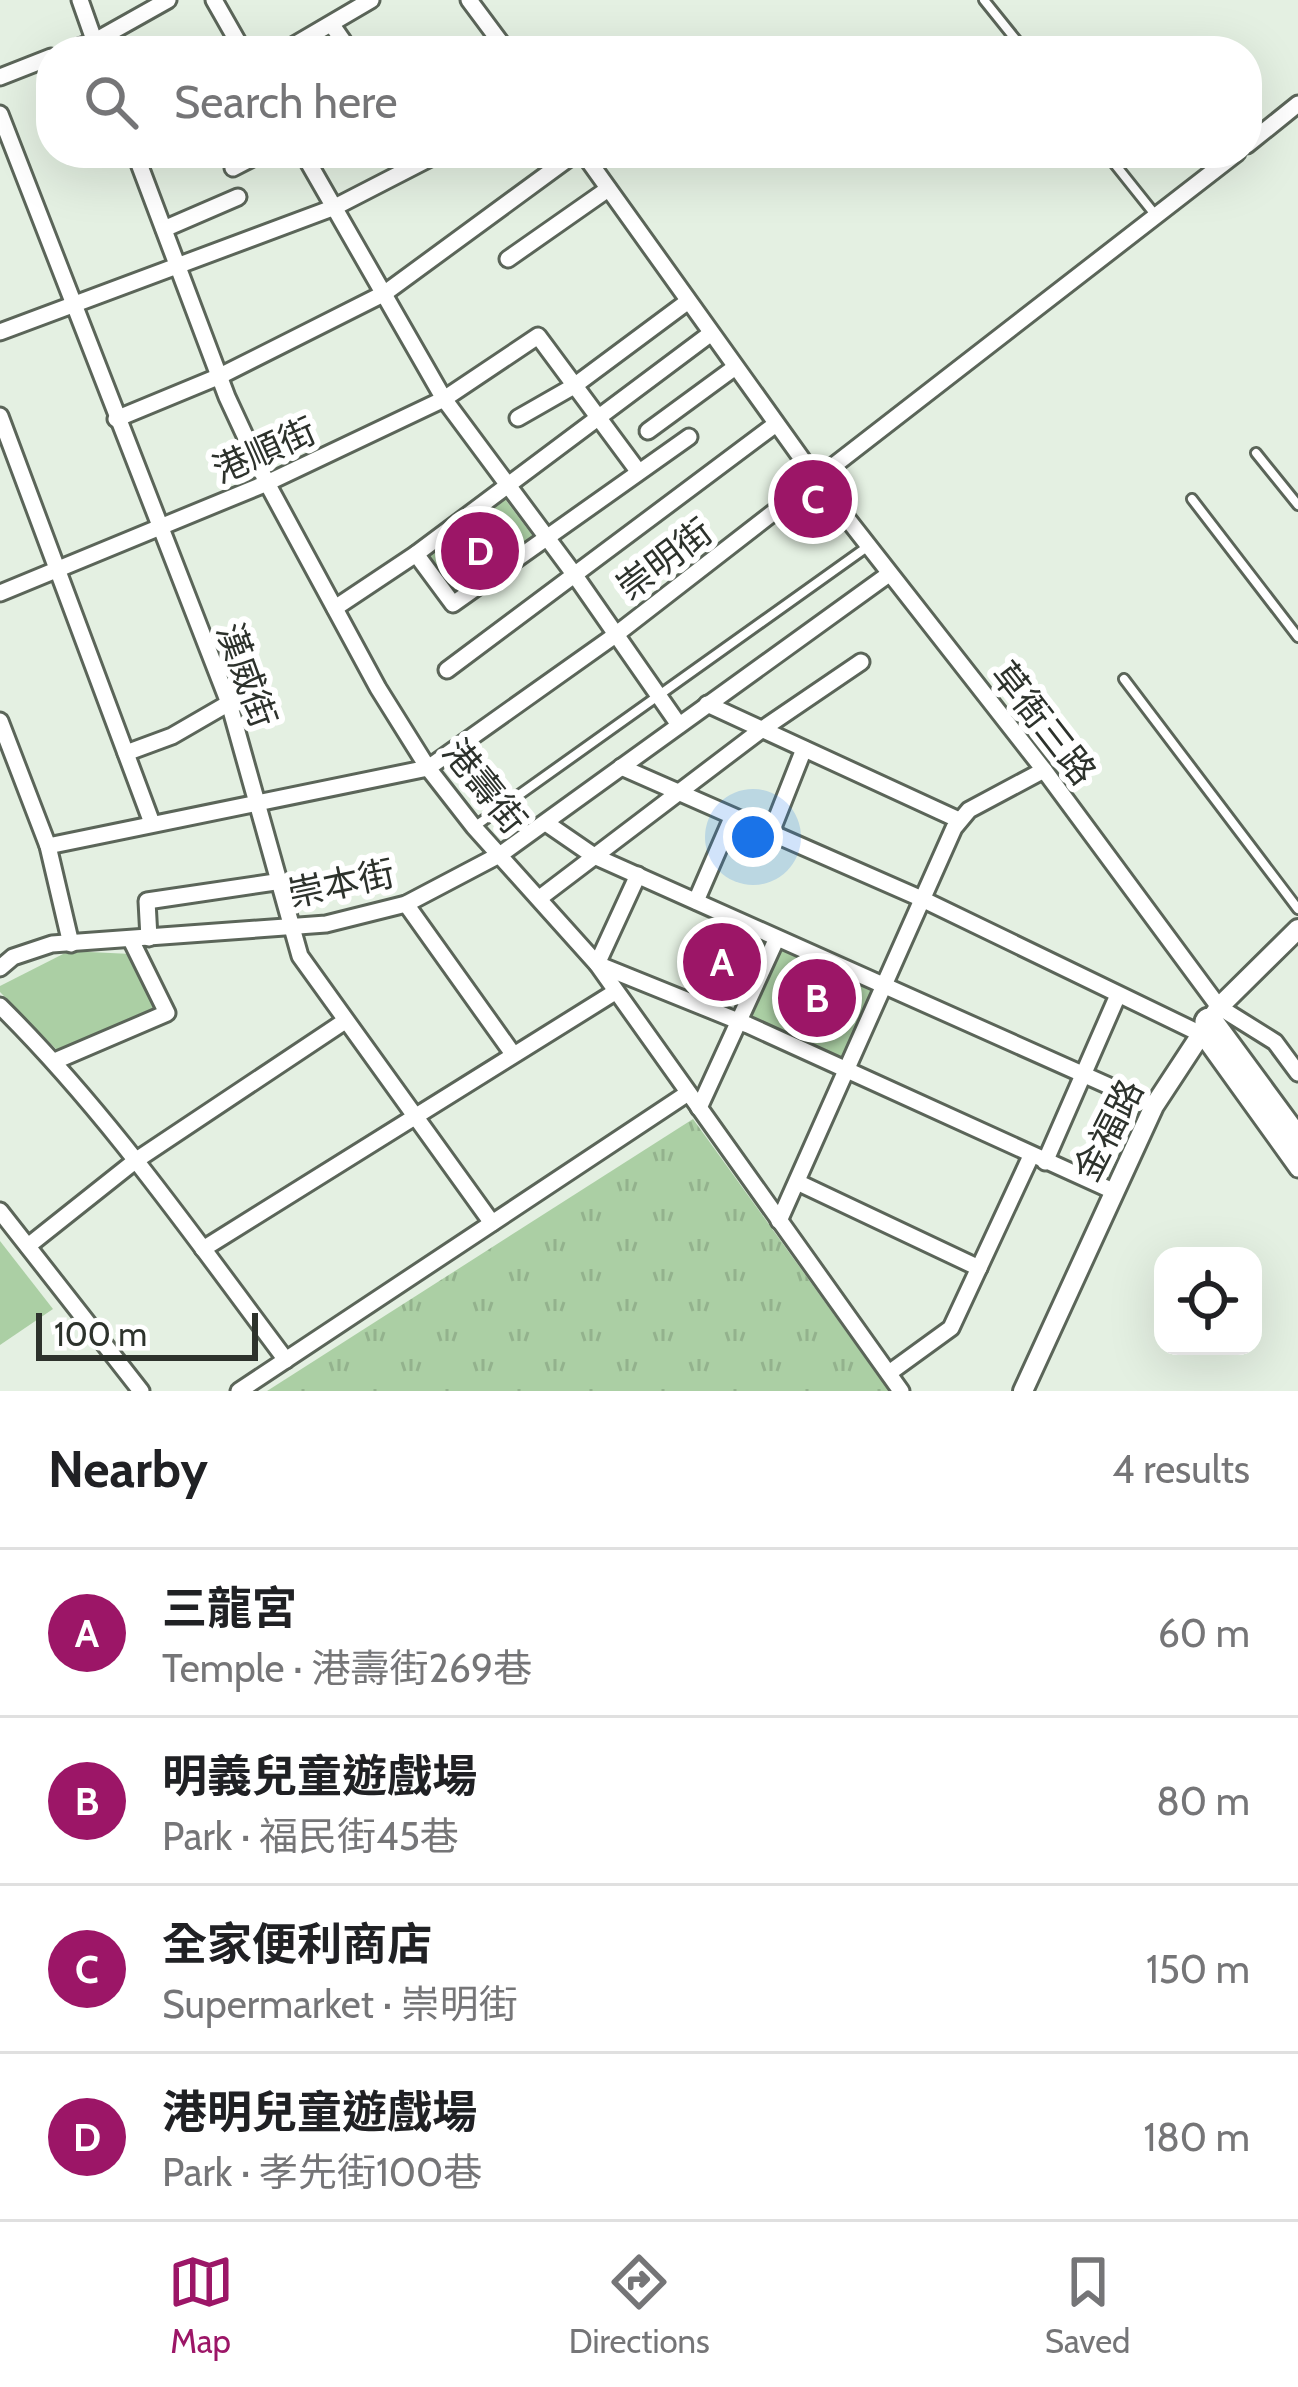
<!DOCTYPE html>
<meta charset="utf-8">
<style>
body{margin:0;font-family:Cabin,"Noto Sans TC",sans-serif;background:#f6f6f6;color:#202124}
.controls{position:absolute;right:36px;bottom:36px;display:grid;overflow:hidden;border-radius:24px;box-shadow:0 12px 48px #0002}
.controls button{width:108px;height:108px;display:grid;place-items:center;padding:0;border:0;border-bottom:3px solid #e0e0e0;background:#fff;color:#202124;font:60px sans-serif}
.scale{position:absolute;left:36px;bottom:30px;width:222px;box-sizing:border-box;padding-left:12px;border:6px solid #2d322c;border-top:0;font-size:33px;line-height:42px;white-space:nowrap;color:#2d322c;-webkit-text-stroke:9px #fff;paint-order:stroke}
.you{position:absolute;left:753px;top:837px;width:42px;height:42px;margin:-30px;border:9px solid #fff;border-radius:50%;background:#1a73e8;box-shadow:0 0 0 18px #1a73e833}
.badge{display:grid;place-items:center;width:78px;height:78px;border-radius:50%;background:#9c1667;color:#fff;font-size:39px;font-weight:700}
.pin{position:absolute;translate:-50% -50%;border:6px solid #fff;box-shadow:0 3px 12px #0006}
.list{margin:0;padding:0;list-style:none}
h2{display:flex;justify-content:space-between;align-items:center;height:156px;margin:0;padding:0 48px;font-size:51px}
h2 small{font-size:39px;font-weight:400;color:#757577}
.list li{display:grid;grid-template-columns:78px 1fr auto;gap:36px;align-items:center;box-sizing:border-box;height:168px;padding:0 48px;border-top:3px solid #e0e0e0}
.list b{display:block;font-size:45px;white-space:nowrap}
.list p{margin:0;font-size:39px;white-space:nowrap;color:#757577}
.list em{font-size:39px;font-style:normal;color:#757577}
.icon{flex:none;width:66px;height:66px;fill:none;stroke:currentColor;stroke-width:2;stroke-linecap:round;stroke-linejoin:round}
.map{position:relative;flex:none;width:1298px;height:1391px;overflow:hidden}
.search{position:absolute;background:#fff;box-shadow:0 12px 48px #0002;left:36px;right:36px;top:36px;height:132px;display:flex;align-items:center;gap:30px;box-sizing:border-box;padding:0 42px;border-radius:48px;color:#757577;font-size:45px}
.sheet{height:828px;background:#fff}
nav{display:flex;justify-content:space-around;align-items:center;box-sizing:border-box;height:168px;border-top:3px solid #e0e0e0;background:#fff;font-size:33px;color:#757577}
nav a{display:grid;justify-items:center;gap:6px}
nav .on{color:#9c1667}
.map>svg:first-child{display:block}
.grass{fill:url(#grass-tufts)}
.green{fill:#abcfa4}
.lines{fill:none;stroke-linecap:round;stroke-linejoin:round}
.service-casing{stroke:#5b6559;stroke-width:14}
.minor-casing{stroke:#5b6559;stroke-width:21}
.tertiary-casing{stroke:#5b6559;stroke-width:24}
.motorway-casing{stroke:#5b6559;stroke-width:33}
.service{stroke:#fff;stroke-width:8}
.minor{stroke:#fff;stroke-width:15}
.tertiary{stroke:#fff;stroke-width:18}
.motorway{stroke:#fff;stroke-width:27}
.labels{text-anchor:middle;stroke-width:12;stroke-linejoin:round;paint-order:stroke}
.street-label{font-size:36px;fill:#2d322c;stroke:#fff}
</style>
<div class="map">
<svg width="1298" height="1391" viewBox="0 0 1298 1391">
<defs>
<pattern id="grass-tufts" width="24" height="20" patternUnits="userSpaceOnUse" patternTransform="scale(3)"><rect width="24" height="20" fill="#abcfa4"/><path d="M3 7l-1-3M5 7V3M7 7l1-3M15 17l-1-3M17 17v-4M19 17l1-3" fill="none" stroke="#93b28d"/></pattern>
</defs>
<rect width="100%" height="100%" fill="#e4f0e2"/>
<path class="grass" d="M693,1119L889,1391H267Z"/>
<g class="green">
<path d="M505,499L538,543L454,602L423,559Z"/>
<path d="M784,946L879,987L846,1062L750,1021Z"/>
<path d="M69,951L131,954L158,1010L57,1050L0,992V986Z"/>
<path d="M0,1241L53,1309L0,1345Z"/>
</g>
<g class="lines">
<defs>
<g id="service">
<path d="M984,0L1025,51"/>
<path d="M1106,153L1157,217"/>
<path d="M1256,453L1298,505"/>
<path d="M1192,499L1298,637"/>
<path d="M1124,679L1298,909"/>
<path d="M474,827L867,547"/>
</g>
<g id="minor">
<path d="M80,0L98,51"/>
<path d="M214,0L243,51"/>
<path d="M469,0L507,51"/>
<path d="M332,25L350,51"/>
<path d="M68,51L95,41L168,0"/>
<path d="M284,51L371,0"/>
<path d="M0,77L51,57"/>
<path d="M0,114L229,703L300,956L492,1223"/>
<path d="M1247,145L1298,104"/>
<path d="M135,153L227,397L267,483L378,688L428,768L474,827L597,964L901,1391"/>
<path d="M303,153L444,399L574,574L679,725"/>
<path d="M583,153L817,480L1044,770L1219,1007L1275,1042L1298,1073"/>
<path d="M233,168L262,153"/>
<path d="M164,229L238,197"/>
<path d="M508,259L608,189"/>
<path d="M0,332L335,207L440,153"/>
<path d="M0,416L152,823"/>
<path d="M518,418L574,386L687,302"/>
<path d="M116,419L220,376L385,293L576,153"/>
<path d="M648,431L734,368"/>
<path d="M416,554L453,604L689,437"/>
<path d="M0,593L267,483L444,399L538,336L638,471"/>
<path d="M335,608L416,554L710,334"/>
<path d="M447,670L776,424"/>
<path d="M707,704L959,820"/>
<path d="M0,721L48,846L71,944"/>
<path d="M126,753L172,736L229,703"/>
<path d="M621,767L922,899L1201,1034L1298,1169"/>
<path d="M546,823L594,856L1154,1106"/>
<path d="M770,835L804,749"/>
<path d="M48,846L428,768L614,636L1237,153"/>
<path d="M638,875L597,964L748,1025L1113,1191"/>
<path d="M541,897L761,730L861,662"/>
<path d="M696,901L732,818"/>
<path d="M406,904L513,1054"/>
<path d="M149,938L147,901L282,881"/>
<path d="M0,968L13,957L52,944L326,924L406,904L501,854L889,574"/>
<path d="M0,1006C108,1113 195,1239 286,1360"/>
<path d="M55,1061L167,1013L131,940"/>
<path d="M699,1108L776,940"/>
<path d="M1045,1162L1118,995"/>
<path d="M797,1182L979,1268"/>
<path d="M0,1211L141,1391"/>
<path d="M779,1221L954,828L969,810L1044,770"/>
<path d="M28,1246L135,1161L345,1021"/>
<path d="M203,1249L615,992"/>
<path d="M889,1373L951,1328L1031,1156"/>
<path d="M239,1391L688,1093"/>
</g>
<path id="tertiary" d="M1023,1391L1154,1106L1219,1007L1298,929"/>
<path id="motorway" d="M1209,1022L1298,1143"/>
</defs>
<use href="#service" class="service-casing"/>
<use href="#minor" class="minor-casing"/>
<use href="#tertiary" class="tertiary-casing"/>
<use href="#motorway" class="motorway-casing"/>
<use href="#service" class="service"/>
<use href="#minor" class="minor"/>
<use href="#tertiary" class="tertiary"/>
<use href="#motorway" class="motorway"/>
</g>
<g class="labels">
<g class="street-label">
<text transform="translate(264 450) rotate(-24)" y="13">港順街</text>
<text transform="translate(664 559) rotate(-37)" y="13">崇明街</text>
<text transform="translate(247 675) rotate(70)" y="13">漢威街</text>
<text transform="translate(1044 723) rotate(52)" y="13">草衙三路</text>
<text transform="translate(485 786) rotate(51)" y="13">港壽街</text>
<text transform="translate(341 883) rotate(-12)" y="13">崇本街</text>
<text transform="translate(1108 1130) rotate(-63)" y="13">金福路</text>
</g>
</g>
</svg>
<div class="controls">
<button><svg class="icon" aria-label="locate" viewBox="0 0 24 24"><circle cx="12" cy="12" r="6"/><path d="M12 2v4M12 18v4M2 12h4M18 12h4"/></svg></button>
</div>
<div class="scale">100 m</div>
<div class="you"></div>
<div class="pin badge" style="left:722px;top:962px">A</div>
<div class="pin badge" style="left:817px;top:998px">B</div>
<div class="pin badge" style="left:813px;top:499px">C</div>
<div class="pin badge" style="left:480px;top:551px">D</div>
<div class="search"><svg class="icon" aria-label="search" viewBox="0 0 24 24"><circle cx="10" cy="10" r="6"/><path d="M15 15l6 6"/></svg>Search here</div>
</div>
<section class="sheet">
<h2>Nearby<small>4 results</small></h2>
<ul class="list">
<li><span class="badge">A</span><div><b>三龍宮</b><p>Temple · 港壽街269巷</p></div><em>60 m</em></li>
<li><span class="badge">B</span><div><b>明義兒童遊戲場</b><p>Park · 福民街45巷</p></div><em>80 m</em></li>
<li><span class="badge">C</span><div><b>全家便利商店</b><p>Supermarket · 崇明街</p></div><em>150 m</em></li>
<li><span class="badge">D</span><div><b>港明兒童遊戲場</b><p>Park · 孝先街100巷</p></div><em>180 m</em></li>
</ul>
</section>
<nav>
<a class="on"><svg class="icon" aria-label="map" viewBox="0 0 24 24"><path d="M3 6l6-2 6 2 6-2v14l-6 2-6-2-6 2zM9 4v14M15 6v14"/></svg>Map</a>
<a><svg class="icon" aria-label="directions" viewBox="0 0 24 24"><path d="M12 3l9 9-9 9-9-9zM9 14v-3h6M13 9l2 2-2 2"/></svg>Directions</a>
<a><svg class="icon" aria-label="saved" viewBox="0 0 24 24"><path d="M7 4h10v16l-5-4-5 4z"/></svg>Saved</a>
</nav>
